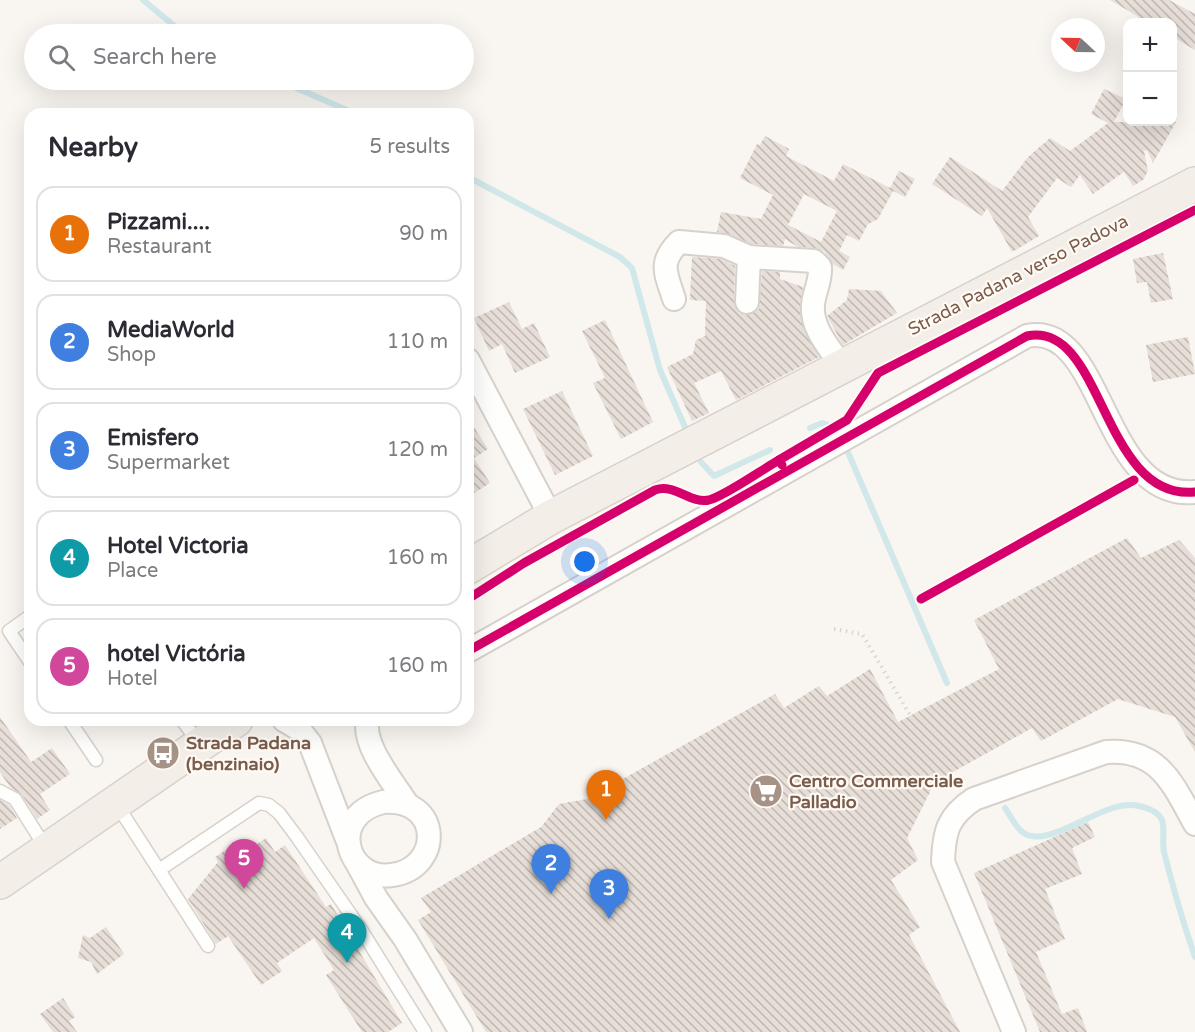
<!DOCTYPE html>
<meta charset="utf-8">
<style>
body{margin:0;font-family:"Varela Round",sans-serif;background:#f7f7f7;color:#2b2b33}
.controls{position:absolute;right:18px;top:18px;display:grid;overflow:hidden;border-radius:12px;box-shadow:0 6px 24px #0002}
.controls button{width:54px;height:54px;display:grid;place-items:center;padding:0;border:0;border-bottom:2px solid #e1e1e2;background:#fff;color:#2b2b33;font:30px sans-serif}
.compass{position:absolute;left:1051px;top:18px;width:54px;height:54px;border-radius:50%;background:#fff;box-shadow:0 6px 24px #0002;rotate:292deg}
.you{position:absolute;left:585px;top:562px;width:21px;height:21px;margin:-15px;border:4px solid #fff;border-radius:50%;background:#1a73e8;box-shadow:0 0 0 9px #1a73e833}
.badge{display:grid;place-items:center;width:39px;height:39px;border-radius:50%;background:#7c3aed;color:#fff;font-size:20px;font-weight:700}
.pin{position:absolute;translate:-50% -50px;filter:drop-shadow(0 2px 3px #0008)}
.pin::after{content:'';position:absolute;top:32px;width:21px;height:18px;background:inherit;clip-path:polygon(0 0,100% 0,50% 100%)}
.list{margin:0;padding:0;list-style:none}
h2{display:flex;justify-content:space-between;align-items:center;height:78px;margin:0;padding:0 24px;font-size:26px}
h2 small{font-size:20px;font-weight:400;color:#7c7c81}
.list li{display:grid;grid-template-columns:39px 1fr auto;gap:18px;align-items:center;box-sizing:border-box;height:96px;margin:0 12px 12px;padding:0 12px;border:2px solid #e1e1e2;border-radius:18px}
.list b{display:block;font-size:22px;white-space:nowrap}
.list p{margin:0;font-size:20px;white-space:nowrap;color:#7c7c81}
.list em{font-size:20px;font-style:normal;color:#7c7c81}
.icon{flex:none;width:33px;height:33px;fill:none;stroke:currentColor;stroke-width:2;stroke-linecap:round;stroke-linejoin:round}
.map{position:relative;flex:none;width:1195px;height:1032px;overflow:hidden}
.search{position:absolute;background:#fff;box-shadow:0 6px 24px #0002;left:24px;top:24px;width:450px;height:66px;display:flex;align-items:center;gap:15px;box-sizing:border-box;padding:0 21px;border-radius:33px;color:#7c7c81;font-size:22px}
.panel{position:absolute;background:#fff;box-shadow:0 6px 24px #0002;left:24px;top:108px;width:450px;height:618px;border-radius:18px}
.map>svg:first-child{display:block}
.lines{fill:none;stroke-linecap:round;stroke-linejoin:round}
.stream{stroke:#d0e8ea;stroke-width:6}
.building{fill:url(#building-back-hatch);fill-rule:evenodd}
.service-casing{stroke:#d7d1cb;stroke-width:15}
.minor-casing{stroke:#d7d1cb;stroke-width:26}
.primary-casing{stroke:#dad1cc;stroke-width:36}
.path{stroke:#dcd5d0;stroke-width:4;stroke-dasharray:1.5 4.5;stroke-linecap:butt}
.service{stroke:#fefefd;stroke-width:12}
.minor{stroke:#fefefd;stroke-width:22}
.primary{stroke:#f3eee8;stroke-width:33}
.cycleway-casing{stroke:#fffaf3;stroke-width:13}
.cycleway{stroke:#d6006c;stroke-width:9}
.labels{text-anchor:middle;stroke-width:4.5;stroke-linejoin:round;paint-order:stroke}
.street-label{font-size:18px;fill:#7a5c4d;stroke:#fffaf3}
.poi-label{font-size:18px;font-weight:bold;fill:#7a5c4d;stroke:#fffaf3;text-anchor:start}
</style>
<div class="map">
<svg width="1195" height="1032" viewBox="0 0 1195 1032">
<defs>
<pattern id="building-back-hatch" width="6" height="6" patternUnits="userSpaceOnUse" patternTransform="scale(1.5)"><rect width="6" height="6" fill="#e6ded7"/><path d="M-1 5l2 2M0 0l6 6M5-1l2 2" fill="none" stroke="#bfb7b1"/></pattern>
</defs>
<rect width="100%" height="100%" fill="#f9f5f0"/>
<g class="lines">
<g class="stream">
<path d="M143,0L184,34"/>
<path d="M278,80L356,114"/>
<path d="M468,177L620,257L632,268L660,370L685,427"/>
<path d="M810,428L822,423L834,427"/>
<path d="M847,450L947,683"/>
<path d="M701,462L714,476L770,450"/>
<path d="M1005,808C1010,815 1014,824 1020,830C1045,856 1104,796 1139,806C1147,808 1158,811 1162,820C1165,829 1162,842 1164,852C1173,888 1183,922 1195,957"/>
</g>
</g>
<g class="building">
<path d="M1110,0H1169L1195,14V50L1173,37V22H1135L1139,17Z"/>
<path d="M1104,89L1126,99L1114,122H1176L1153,163L1147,150L1144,151L1148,171L1143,180L1133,186L1124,172L1093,194L1080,175L1071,187L1057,178L1028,217L1039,236L1012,252L987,208L982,216L932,184L950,157L1002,191L1028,157L1050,138L1070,151L1108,123L1091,114Z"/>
<path d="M765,136L789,149L786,156L834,181L843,164L890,188L899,171L915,179L905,197L893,191L878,219L868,224L859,241L847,235L839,251L850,257L843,270L833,264L824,251L816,248L798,247L785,239L783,246L752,244L729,234L717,232L721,212L761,219L773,195L740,178L757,144L760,145ZM804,194L837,211L821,242L788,225Z"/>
<path d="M1163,253L1173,299L1151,303L1147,282L1137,283L1133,259Z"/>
<path d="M692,257L721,259L735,266L734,302L739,313L746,315L759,309L762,271L780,272V279L803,287L800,305L802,324L819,357L736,400L721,371L694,383L709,413L692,421L667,367L693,354L696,340L705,336L706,301L690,300Z"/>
<path d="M849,289L881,291L897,313L843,345L827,316L847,300Z"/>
<path d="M509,302L522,329L534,323L550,357L515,373L502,344L489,351L474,318Z"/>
<path d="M605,320L653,422L621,439L593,383L605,378L582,331Z"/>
<path d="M1188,337L1195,374L1153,382L1146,345Z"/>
<path d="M562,391L593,456L555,475L523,409Z"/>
<path d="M468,418L488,449L474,458L490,483L468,497Z"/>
<path d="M1127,538L1141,558L1179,540L1195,558V752L1175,717L1118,699L1041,741L1032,728L935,782L907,838L918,860L891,880L920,927L909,935L960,1032H486L418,920L431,912L421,898L541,827L559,804L587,799L775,694L784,708L819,686L827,696L870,669L898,722L999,669L974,620Z"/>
<path d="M0,717L31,762L52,748L70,774L40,794L50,810L37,819L22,795L10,787L0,772Z"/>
<path d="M0,800L9,805L17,818L0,829Z"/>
<path d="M1088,822L1095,837L1072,848L1082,874L1045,889L1065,939L1036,952L1062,1014L1078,1008L1087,1032H1040L974,873Z"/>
<path d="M266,838L275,852L285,845L326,907L331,904L402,1023L388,1032H362L326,975L334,970L314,938L277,963L282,971L261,985L228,936L216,944L188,899L218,862L215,857L232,846L239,856Z"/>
<path d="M106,927L124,954L97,974L91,962L78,958L83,935L90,938Z"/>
<path d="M63,998L75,1017L69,1021L77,1032H53L40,1014Z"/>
</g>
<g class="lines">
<defs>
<g id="service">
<path d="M30,616L9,631L30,662"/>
<path d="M69,720L96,760"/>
<path d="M182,720L199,743"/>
<path d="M0,791L15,799L47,850"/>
<path d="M117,805L208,946"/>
<path d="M159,870L259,803L269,805L279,813L297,837L360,928L425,1032"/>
</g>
<g id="minor">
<path d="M674,299C666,273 658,263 679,242L724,246L749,257L814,261L820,267C821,281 814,292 813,305C811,328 829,347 841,365"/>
<path d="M747,302L749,257"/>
<path d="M468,360L551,517"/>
<path d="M468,651L1027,336C1104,320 1101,501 1195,492"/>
<path d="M284,720L299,729L310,743L347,839"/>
<path d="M368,720C361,744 394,783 407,804"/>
<path d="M383,802C442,797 443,868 392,875C347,882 326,816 383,802Z"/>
<path d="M357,863L376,898L405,939L461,1032"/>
<path d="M1014,1032L943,862C944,831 948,816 974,799L1106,752C1159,748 1173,784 1195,824"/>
</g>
<g id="primary">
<path d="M468,567L551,517L1195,184"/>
<path d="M0,882L236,720"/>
</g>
</defs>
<use href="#service" class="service-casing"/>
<use href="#minor" class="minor-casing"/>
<use href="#primary" class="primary-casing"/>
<path class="path" d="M834,629L862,634L910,715"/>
<use href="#service" class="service"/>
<use href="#minor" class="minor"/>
<use href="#primary" class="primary"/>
<defs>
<g id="cycleway">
<path d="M782,465L779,460L847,420L878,373L1195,210"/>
<path d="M468,599L524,563L655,490C675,483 690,504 709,500C725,496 763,469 779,460"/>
<path d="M921,599L1134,480"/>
<path d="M468,651L1027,336C1104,320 1101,501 1195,492"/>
</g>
</defs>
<use href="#cycleway" class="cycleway-casing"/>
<use href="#cycleway" class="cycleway"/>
</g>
<defs>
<symbol id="bus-disc" viewBox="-11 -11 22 22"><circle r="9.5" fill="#a69286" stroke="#fffaf3"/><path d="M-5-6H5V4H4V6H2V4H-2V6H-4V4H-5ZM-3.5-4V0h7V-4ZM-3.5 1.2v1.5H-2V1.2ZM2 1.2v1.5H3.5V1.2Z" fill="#fff"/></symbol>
<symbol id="supermarket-disc" viewBox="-11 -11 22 22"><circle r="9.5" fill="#a69286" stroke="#fffaf3"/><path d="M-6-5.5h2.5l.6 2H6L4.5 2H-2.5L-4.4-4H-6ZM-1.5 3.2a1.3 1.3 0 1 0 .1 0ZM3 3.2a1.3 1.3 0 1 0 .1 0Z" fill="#fff"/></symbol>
</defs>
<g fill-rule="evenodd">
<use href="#bus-disc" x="144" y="734" width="38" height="38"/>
<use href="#supermarket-disc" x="747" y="772" width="38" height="38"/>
</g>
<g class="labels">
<g class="street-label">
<text transform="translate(1018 275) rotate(-27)" y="6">Strada Padana verso Padova</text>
</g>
<g class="poi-label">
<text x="186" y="749">Strada Padana<tspan x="186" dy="21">(benzinaio)</tspan></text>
<text x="789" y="787">Centro Commerciale<tspan x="789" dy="21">Palladio</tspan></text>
</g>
</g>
</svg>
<div class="controls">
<button>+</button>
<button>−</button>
</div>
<svg class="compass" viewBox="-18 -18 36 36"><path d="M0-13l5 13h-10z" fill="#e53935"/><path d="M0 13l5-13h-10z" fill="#7c7c81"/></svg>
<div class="you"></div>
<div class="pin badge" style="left:606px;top:820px;background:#e8710a">1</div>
<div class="pin badge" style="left:551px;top:894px;background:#3f7fe0">2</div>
<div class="pin badge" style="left:609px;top:919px;background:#3f7fe0">3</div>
<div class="pin badge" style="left:347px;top:963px;background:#0f9aa8">4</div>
<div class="pin badge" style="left:244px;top:889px;background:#d1479c">5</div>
<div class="search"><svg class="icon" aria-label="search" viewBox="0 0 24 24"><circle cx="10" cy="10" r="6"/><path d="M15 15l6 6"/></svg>Search here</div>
<section class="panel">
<h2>Nearby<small>5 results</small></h2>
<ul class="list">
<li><span class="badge" style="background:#e8710a">1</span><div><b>Pizzami....</b><p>Restaurant</p></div><em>90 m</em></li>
<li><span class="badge" style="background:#3f7fe0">2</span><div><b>MediaWorld</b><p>Shop</p></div><em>110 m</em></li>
<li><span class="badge" style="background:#3f7fe0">3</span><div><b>Emisfero</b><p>Supermarket</p></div><em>120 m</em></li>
<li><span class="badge" style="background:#0f9aa8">4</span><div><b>Hotel Victoria</b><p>Place</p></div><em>160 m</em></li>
<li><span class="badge" style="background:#d1479c">5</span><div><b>hotel Victória</b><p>Hotel</p></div><em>160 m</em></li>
</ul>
</section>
</div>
